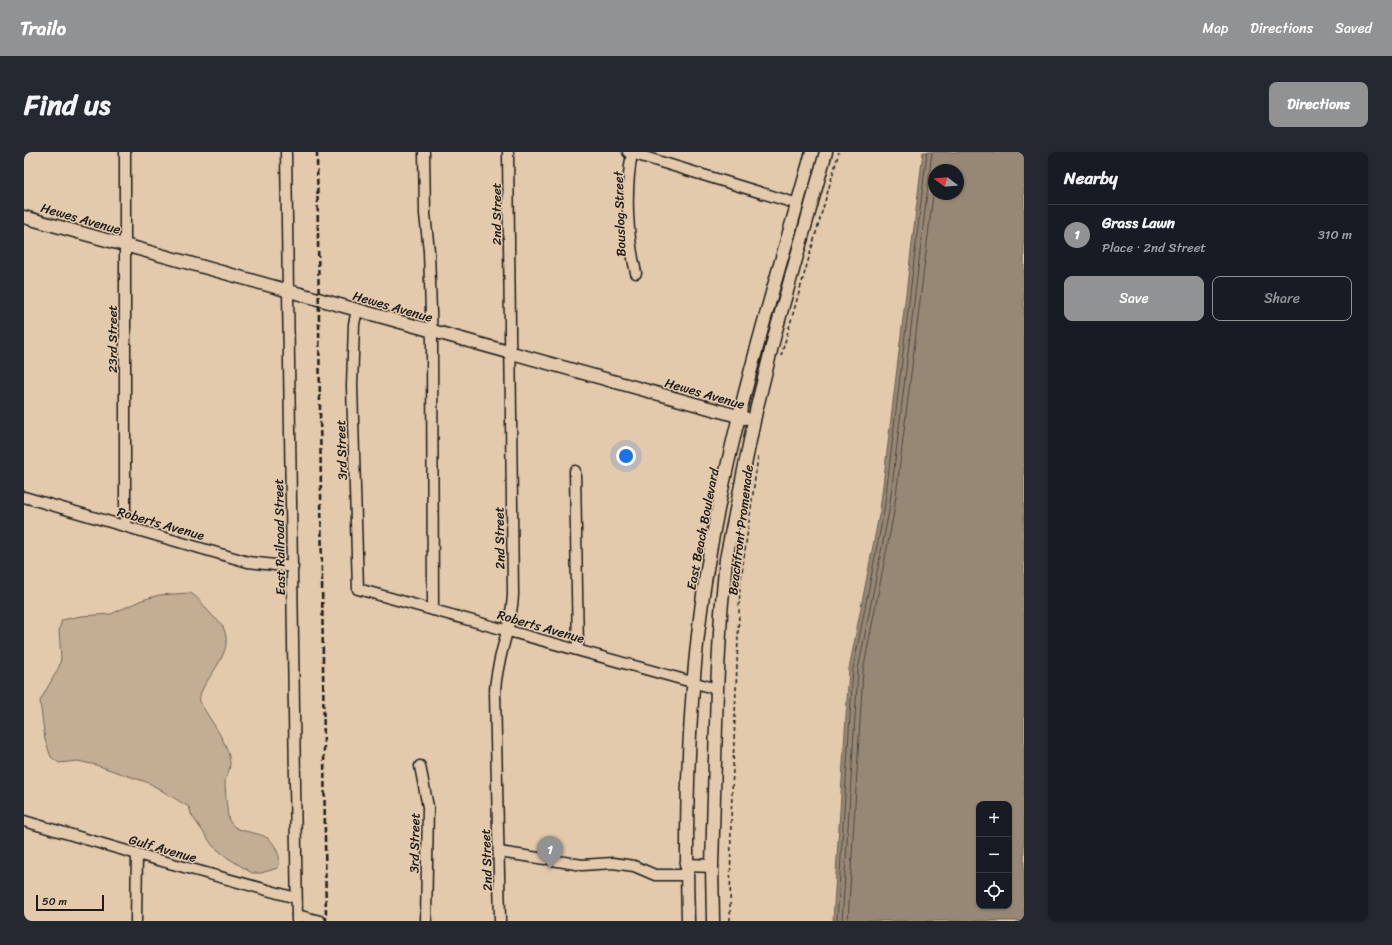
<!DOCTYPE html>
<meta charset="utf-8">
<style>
body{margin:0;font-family:Sriracha,sans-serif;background:#242831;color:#f1f3f6}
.controls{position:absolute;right:12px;bottom:12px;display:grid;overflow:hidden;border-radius:8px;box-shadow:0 1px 3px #0004}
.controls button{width:36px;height:36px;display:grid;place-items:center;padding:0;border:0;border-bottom:1px solid #363941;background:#171b24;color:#f1f3f6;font:20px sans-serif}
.compass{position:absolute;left:904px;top:12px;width:36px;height:36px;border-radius:50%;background:#171b24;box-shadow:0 1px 3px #0004;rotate:286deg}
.scale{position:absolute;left:12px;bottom:10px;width:68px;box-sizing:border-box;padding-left:4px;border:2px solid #1c1c1c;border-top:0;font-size:11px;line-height:14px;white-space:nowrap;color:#1c1c1c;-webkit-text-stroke:3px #e4caac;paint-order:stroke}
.you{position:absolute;left:602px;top:304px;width:14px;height:14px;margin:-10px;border:3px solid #fff;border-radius:50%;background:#1a73e8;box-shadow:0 0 0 6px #1a73e833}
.badge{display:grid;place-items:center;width:26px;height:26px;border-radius:50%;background:#919294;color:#fff;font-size:13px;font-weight:700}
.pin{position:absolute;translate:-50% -33px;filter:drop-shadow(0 1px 2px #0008)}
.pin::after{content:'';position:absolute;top:21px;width:14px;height:12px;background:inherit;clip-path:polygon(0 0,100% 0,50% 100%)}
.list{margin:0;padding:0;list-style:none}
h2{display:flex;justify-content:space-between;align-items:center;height:52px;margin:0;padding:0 16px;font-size:17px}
h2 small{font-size:13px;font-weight:400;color:#9ea1a6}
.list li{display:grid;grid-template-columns:26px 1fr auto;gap:12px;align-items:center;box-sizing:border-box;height:60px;padding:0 16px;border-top:1px solid #363941}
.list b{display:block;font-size:15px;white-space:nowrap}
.list p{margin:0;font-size:13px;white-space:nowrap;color:#9ea1a6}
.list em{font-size:13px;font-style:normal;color:#9ea1a6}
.actions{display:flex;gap:8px;padding:12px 16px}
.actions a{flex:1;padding:9px 0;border:1px solid #919294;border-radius:8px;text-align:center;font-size:14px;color:#919294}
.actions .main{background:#919294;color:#fff}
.icon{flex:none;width:22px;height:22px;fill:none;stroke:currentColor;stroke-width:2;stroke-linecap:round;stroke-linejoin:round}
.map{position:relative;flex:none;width:1000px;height:769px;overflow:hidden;border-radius:8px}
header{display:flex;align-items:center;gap:24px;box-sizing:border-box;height:56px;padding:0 20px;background:#919294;color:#fff}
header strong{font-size:19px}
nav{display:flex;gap:22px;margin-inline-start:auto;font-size:14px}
.intro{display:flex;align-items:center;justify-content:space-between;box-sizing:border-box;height:96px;padding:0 24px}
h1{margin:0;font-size:28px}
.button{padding:10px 18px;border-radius:8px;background:#919294;color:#fff;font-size:14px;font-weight:700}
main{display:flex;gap:24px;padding:0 24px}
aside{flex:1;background:#171b24;border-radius:8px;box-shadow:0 1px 3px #0004}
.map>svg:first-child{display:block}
.green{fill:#c3ae94;stroke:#706558}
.water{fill:#978875;stroke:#665d51;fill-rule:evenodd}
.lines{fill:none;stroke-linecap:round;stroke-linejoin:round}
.shore{stroke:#4d4740;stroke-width:1}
.minor-casing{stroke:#1c1c1c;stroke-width:13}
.major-casing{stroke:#1c1c1c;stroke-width:15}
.path{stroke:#1c1c1c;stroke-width:1.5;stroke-dasharray:4 3;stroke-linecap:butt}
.minor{stroke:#e4caac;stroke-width:10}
.major{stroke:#e4caac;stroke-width:12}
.rail{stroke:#1c1c1c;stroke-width:2.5;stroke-dasharray:6 3;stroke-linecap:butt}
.labels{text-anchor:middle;stroke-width:3;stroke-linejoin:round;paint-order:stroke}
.street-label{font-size:13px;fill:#1c1c1c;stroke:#e4caac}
</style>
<header>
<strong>Trailo</strong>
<nav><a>Map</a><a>Directions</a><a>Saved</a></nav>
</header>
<div class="intro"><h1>Find us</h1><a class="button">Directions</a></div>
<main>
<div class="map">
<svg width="1000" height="769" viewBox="0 0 1000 769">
<rect width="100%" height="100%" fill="#e4caac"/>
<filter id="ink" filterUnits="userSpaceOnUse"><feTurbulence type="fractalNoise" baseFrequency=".025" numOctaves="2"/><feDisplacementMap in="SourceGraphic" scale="8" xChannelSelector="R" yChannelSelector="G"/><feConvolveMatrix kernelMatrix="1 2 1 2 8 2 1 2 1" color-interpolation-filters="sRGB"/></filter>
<g filter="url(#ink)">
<path class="green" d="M166,441C176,446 179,454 187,462C190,466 197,470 199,475C215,505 167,535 177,552C186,568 206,593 206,612C206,617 203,624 201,629C201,633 203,664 205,668C214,687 244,673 253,699C256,706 256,709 254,716L237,721H228L204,706L189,694L168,664L165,655L125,631L72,613L54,609L35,611L27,605L21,588L16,549L35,515L37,506L35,478L38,468L57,464L87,462L118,448L135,443Z"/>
<path class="water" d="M899,0H1000V769H809L825,517L856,358ZM910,18H934V42H910ZM955,652H985V754H955Z"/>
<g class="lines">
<g class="shore">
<path d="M813,769L829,517L860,359L903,0"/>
<path d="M818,769L834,518L865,359L908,0"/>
<path d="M824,769L839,519L870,360L910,35"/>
</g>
<defs>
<g id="minor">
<path d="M262,0L273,769"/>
<path d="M400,0L401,62L405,99L408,191L409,458"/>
<path d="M604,0L774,52"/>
<path d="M608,1C601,39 603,83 612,121"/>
<path d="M333,158L330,172L328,234L334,437L693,537"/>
<path d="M551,319L554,498"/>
<path d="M0,345L224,410L269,415"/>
<path d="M101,374V0"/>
<path d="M396,614L404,655L402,769"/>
<path d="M0,669L113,702L272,746"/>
<path d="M475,700L521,707"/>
<path d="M528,708L558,713L589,711L610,714L631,723H663"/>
<path d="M273,763L296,769"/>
<path d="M112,769L113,702"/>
<path d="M476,769L471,540C472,506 488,476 489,442L484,0"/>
</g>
<g id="major">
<path d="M0,65L721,266"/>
<path d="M662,713L688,714"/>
<path d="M664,769C661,660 664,551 679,443C701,292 747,146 788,0"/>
<path d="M689,769L688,714L693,537L697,461L702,407L732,259L751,182L802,0"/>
</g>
</defs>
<use href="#minor" class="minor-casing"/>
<use href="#major" class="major-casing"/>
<g class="path">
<path d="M757,204L815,0"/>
<path d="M706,769L707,668L716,434L734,305"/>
</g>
<use href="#minor" class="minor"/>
<use href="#major" class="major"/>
<path class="rail" d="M293,0L302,769"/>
</g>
</g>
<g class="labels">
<g class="street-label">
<text transform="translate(472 62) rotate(-90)" y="5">2nd Street</text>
<text transform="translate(595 62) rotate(-92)" y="5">Bouslog Street</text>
<text transform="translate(57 66) rotate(16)" y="5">Hewes Avenue</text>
<text transform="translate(369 154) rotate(16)" y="5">Hewes Avenue</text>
<text transform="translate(88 187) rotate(-90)" y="5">23rd Street</text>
<text transform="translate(681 241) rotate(16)" y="5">Hewes Avenue</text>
<text transform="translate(317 298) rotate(-92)" y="5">3rd Street</text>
<text transform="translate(137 371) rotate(16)" y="5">Roberts Avenue</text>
<text transform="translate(678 377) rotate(-79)" y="5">East Beach Boulevard</text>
<text transform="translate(716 378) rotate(-83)" y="5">Beachfront Promenade</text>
<text transform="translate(255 385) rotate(-91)" y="5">East Railroad Street</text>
<text transform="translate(475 386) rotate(-91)" y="5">2nd Street</text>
<text transform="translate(517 474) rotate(16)" y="5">Roberts Avenue</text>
<text transform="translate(390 691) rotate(-89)" y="5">3rd Street</text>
<text transform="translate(139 696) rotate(16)" y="5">Gulf Avenue</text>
<text transform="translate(462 708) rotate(-92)" y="5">2nd Street</text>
</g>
</g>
</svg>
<div class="controls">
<button>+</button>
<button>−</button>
<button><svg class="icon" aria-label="locate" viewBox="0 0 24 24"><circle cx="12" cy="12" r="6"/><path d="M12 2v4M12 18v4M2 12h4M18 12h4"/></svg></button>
</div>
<svg class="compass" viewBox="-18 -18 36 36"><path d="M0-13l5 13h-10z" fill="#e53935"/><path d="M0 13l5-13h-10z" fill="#9ea1a6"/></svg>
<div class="scale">50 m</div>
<div class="you"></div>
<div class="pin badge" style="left:526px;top:717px">1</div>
</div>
<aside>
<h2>Nearby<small></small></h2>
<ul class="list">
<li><span class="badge">1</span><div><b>Grass Lawn</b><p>Place · 2nd Street</p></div><em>310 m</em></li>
</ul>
<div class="actions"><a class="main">Save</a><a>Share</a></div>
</aside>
</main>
